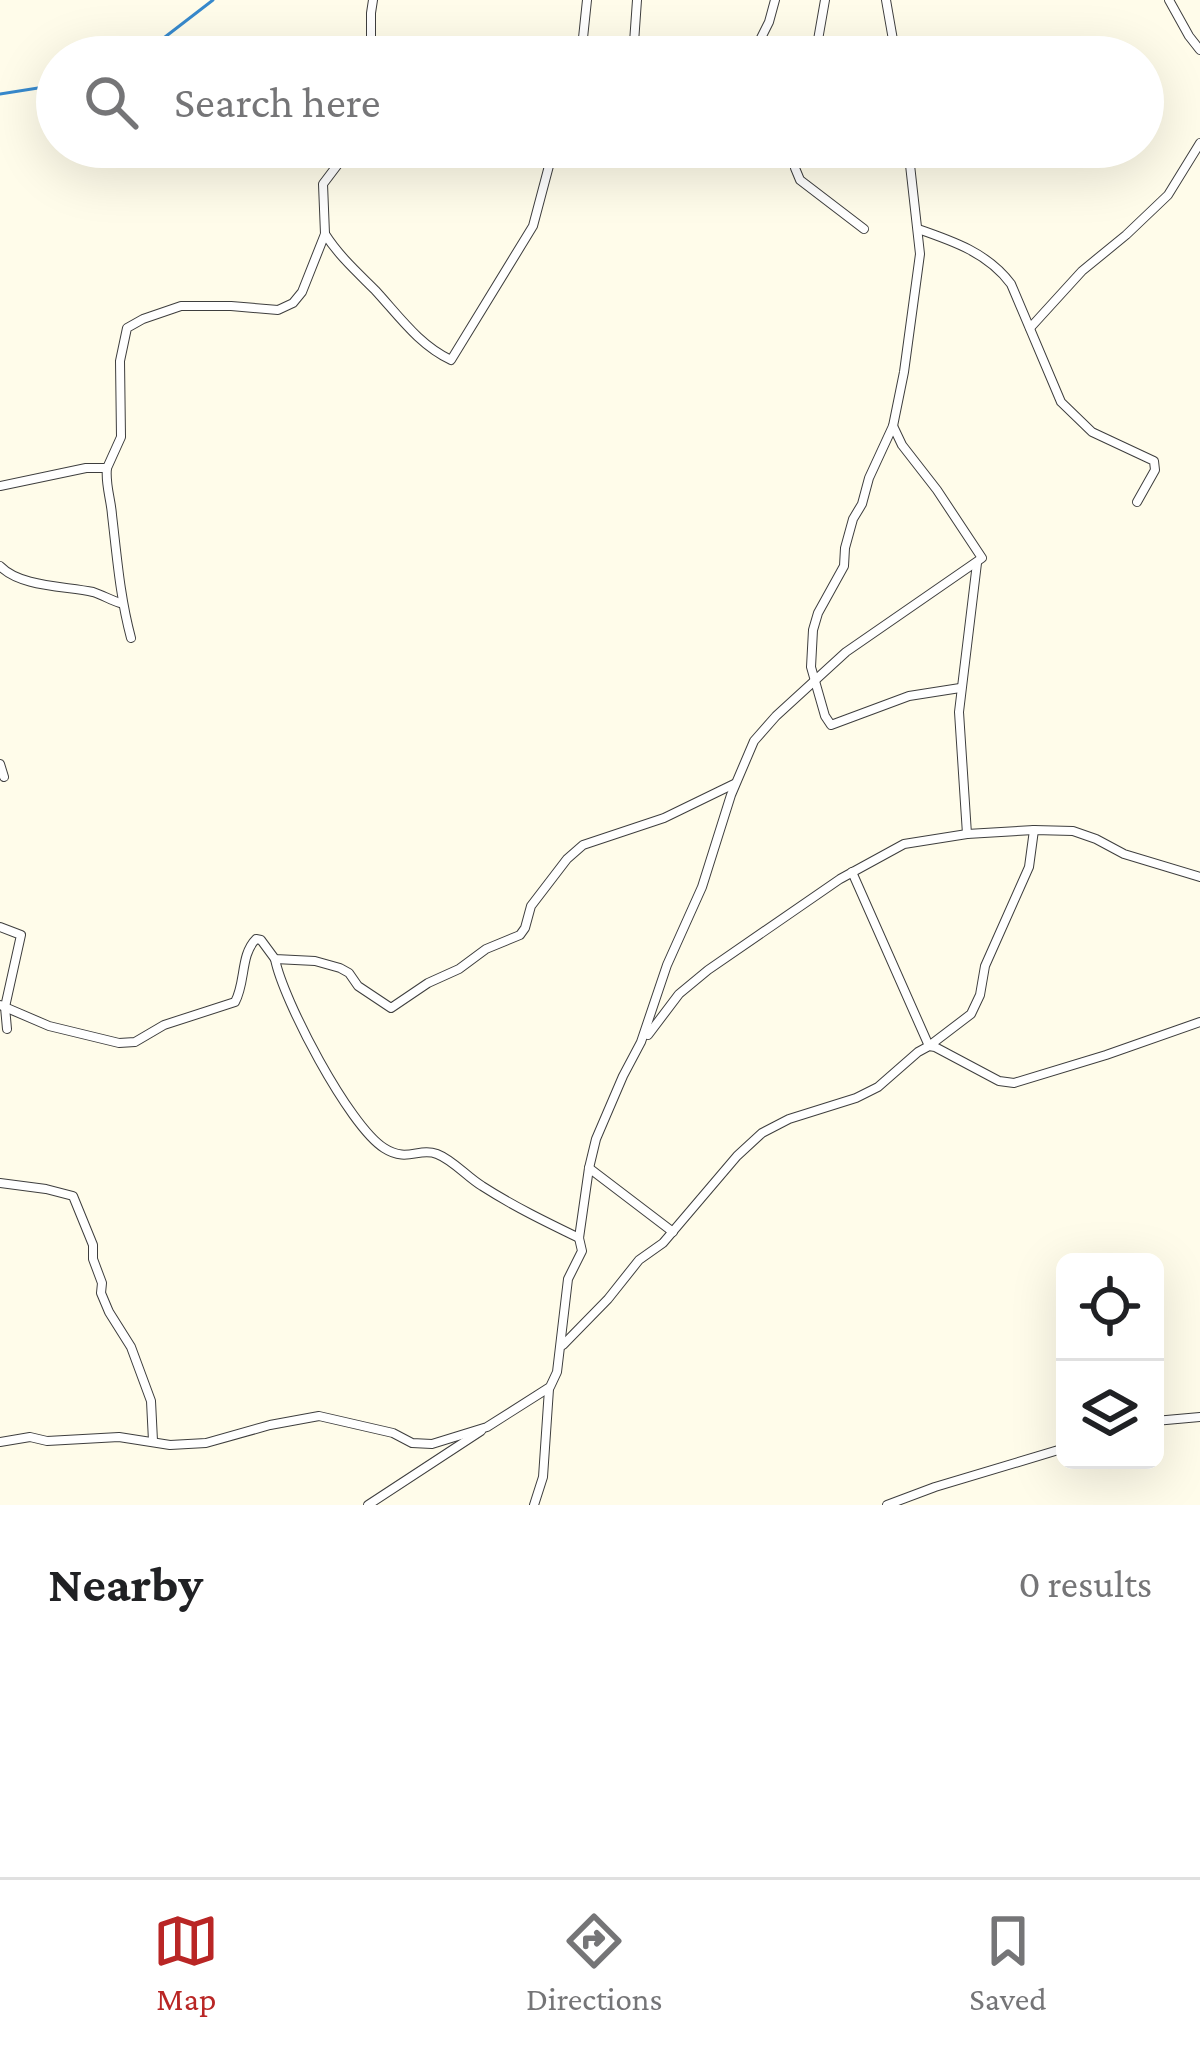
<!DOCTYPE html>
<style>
body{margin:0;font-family:"Crimson Pro",serif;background:#f6f6f6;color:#202124}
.controls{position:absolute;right:36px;bottom:36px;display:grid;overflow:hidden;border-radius:18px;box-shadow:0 12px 48px #0002}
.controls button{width:108px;height:108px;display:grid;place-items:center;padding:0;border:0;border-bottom:3px solid #e0e0e0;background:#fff;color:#202124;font:60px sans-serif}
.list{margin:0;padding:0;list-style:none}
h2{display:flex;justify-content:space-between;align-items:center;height:156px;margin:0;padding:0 48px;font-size:51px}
h2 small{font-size:39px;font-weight:400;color:#757577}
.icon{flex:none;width:66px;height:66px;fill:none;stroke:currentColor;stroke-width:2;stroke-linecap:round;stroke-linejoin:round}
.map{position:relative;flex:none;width:1200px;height:1505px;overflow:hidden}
.search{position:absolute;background:#fff;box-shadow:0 12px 48px #0002;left:36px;right:36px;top:36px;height:132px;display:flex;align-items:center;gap:30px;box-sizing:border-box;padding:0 42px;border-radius:66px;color:#757577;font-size:45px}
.sheet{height:372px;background:#fff}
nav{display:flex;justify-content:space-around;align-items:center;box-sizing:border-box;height:168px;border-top:3px solid #e0e0e0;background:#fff;font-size:33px;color:#757577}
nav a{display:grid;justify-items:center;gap:6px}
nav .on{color:#b92625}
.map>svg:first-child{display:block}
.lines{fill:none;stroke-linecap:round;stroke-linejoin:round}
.stream{stroke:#3789cc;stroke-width:3}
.minor-casing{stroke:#3e3e3e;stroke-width:10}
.minor{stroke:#fff;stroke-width:8}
</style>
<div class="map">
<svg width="1200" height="1505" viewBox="0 0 1200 1505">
<rect width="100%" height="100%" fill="#fffcea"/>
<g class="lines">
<g class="stream">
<path d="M139,57L213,0"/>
<path d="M0,94L57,85"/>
</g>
<defs>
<g id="minor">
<path d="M886,0L896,57"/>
<path d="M1169,0L1189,36L1200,50"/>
<path d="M760,40L769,22L775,0"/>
<path d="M371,57V13L373,0"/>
<path d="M581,57L587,0"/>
<path d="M633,57L637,0"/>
<path d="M815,57L825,0"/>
<path d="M798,147L795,168L800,180L864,229"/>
<path d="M908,147L920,254L904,372L893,426L869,478L862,504L853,519L845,548L844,566L818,613L813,630L811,667L825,716L831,725L909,696L960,688"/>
<path d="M918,229C953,241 988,253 1011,284L1061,402L1092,432L1154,461L1155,470L1137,502"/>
<path d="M325,234C339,256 357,272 375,290C399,316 419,345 451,360L533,226L554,147"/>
<path d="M1030,328L1082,271L1126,235L1168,195L1200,143"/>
<path d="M107,468C105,484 111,499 112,515C117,557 120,597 131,638"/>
<path d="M0,486L86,468H107L121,437L120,361L127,328L143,319L181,306H231L278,310L293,303L302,292L325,234L323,184L351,147"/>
<path d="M0,566C20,587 65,586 93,592C102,595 111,600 120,603"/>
<path d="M0,764L4,777"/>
<path d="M967,834L959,712L977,563"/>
<path d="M852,872L929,1046L971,1014L980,995L985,966L1029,867L1034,830"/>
<path d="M0,927L21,935L5,1007L7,1029"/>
<path d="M275,959C283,1000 349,1126 384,1148C407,1163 419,1147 437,1154C453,1160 467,1177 482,1186C513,1206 546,1222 579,1238"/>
<path d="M0,1005L49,1026L119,1043L135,1042L164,1025L235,1002C246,982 240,955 256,939L261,940L275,959L315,961L340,968L349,973L358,986L391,1008L428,983L459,969L486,949L520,935L525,928L531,906L567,859L583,845L664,818L734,784"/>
<path d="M648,1035L679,994L708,970L840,879L904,844L967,834L1034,830L1073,831L1096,839L1124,854L1200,877"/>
<path d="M589,1168L673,1232"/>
<path d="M0,1183L46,1189L73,1196L93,1245V1259L102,1283L101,1293L109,1312L131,1347L151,1401L153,1441"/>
<path d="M563,1345L608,1299L639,1260L663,1243L737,1156L762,1133L789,1119L856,1098L878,1087L918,1052L929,1046L935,1047L999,1081L1014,1083L1106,1055L1200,1022"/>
<path d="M1155,1421L1200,1417"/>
<path d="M0,1442L30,1437L47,1441L119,1437L170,1445L206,1443L270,1425L319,1416L393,1433L412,1443L432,1444L487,1427L550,1387L557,1372L568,1279L582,1251L579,1238L589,1168L596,1139L623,1076L641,1042L667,965L702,887L731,795L754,741L776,716L846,652L982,558L937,490L902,445L893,426"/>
<path d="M368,1505L481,1431"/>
<path d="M534,1505L543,1477L549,1389"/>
<path d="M887,1505L935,1487L1065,1448"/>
</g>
</defs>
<use href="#minor" class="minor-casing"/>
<use href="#minor" class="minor"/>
</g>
</svg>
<div class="controls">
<button><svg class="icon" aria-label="locate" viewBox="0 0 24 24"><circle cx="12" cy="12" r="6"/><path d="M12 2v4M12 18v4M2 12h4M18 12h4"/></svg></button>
<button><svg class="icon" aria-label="layers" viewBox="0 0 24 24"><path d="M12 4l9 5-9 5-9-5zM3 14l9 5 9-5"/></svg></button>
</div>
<div class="search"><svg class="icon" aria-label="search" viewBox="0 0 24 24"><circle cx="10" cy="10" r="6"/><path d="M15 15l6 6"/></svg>Search here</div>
</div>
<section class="sheet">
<h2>Nearby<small>0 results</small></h2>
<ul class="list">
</ul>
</section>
<nav>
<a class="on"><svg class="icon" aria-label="map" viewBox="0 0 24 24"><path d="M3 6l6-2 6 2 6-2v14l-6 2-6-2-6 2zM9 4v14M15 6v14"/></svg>Map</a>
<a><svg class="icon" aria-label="directions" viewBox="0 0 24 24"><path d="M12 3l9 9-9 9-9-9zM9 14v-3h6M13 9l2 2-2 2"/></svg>Directions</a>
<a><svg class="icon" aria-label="saved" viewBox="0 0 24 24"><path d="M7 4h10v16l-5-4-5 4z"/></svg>Saved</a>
</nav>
